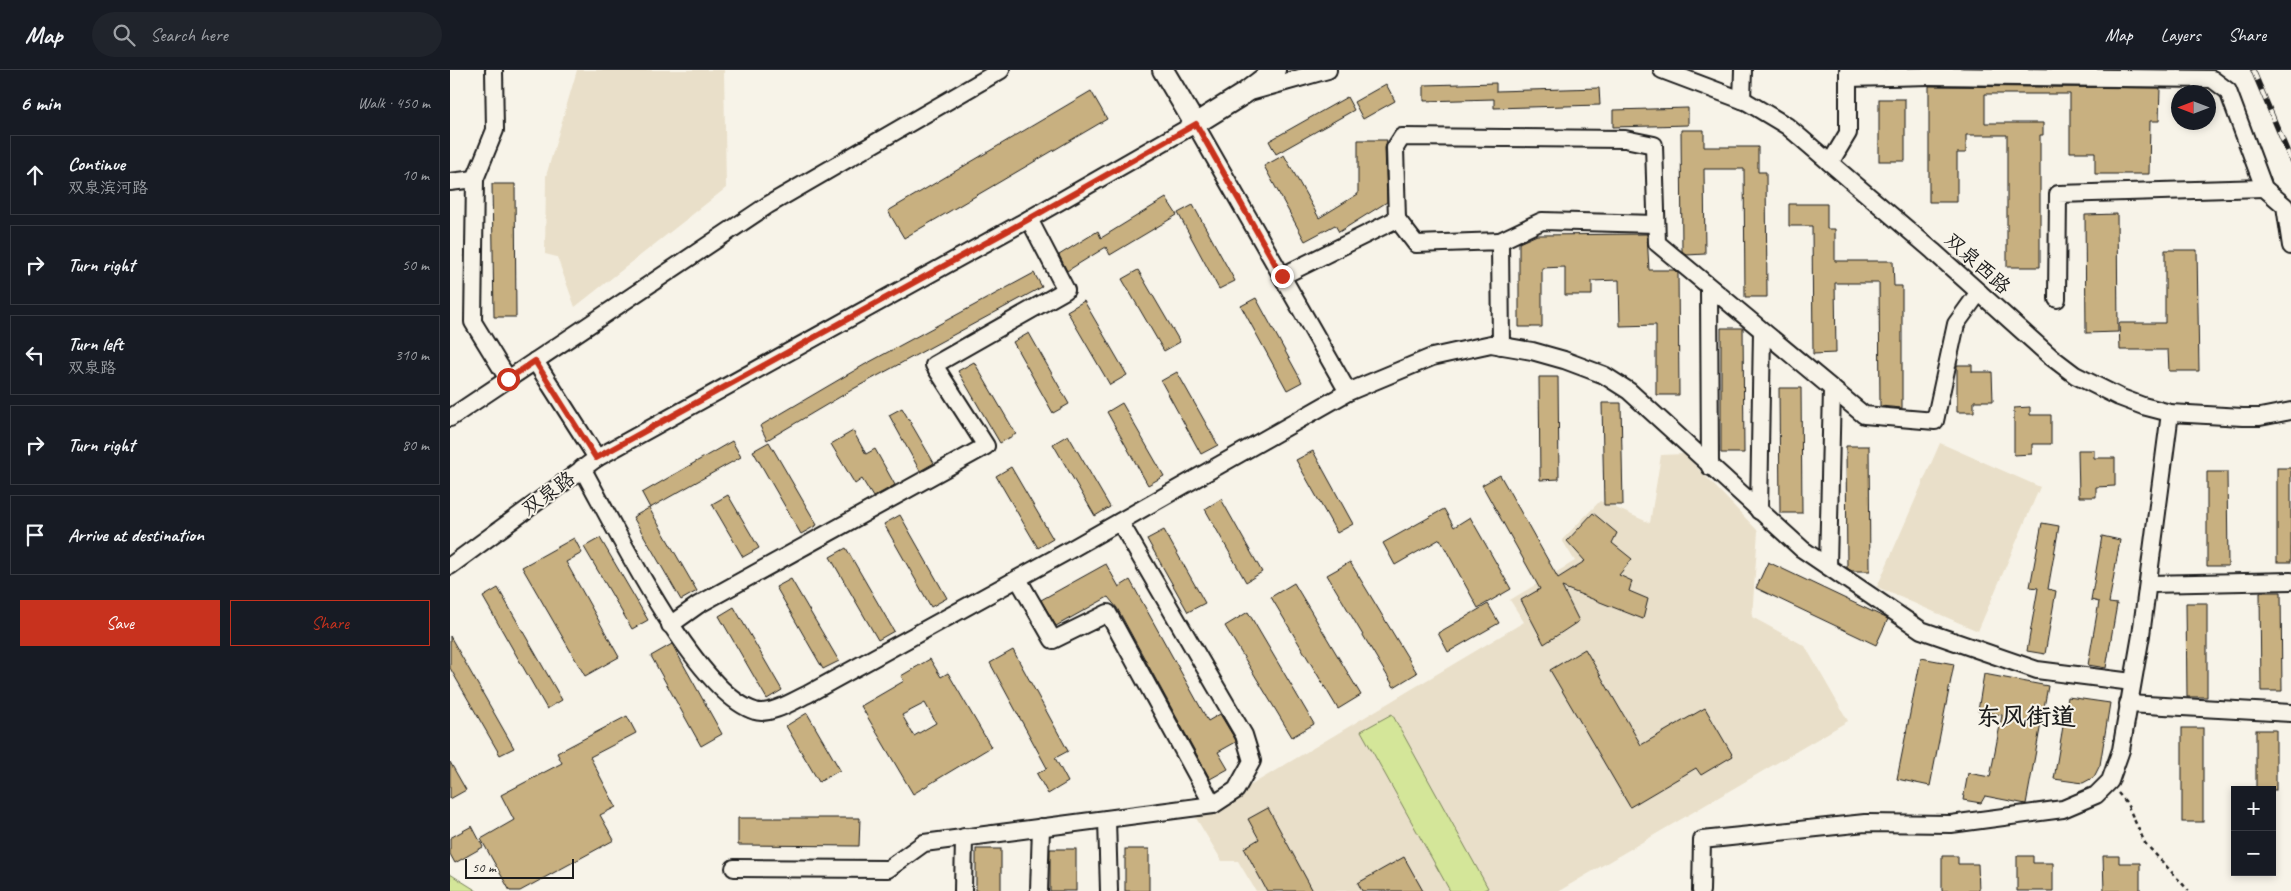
<!DOCTYPE html>
<meta charset="utf-8">
<style>
body{margin:0;font-family:Caveat,"LXGW WenKai TC",sans-serif;background:#20242c;color:#f1f3f6}
.controls{position:absolute;right:15px;bottom:15px;display:grid;overflow:hidden;border-radius:0px;box-shadow:0 2px 8px #0003}
.controls button{width:45px;height:45px;display:grid;place-items:center;padding:0;border:0;border-bottom:1px solid #363941;background:#171b24;color:#f1f3f6;font:25px sans-serif}
.compass{position:absolute;left:1721px;top:15px;width:45px;height:45px;border-radius:50%;background:#171b24;box-shadow:0 2px 8px #0003;rotate:270deg}
.scale{position:absolute;left:15px;bottom:12px;width:109px;box-sizing:border-box;padding-left:5px;border:2px solid #1c1c1c;border-top:0;font-size:14px;line-height:18px;white-space:nowrap;color:#1c1c1c;-webkit-text-stroke:4px #f7f3e8;paint-order:stroke}
.stop{position:absolute;width:15px;height:15px;margin:-11px;border:4px solid #c8321e;border-radius:50%;background:#fff}
.stop.end{background:#c8321e;border-color:#fff;box-shadow:0 1px 5px #0008}
.list{margin:0;padding:0;list-style:none}
h2{display:flex;justify-content:space-between;align-items:center;height:65px;margin:0;padding:0 20px;font-size:21px}
h2 small{font-size:16px;font-weight:400;color:#9ea1a6}
.list li{display:grid;grid-template-columns:32px 1fr auto;gap:15px;align-items:center;box-sizing:border-box;height:80px;margin:0 10px 10px;padding:0 10px;border:1px solid #363941;border-radius:0px}
.list b{display:block;font-size:19px;white-space:nowrap}
.list p{margin:0;font-size:16px;white-space:nowrap;color:#9ea1a6}
.list em{font-size:16px;font-style:normal;color:#9ea1a6}
.actions{display:flex;gap:10px;padding:15px 20px}
.actions a{flex:1;padding:11px 0;border:1px solid #c8321e;border-radius:0px;text-align:center;font-size:18px;color:#c8321e}
.actions .main{background:#c8321e;color:#fff}
.icon{flex:none;width:28px;height:28px;fill:none;stroke:currentColor;stroke-width:2;stroke-linecap:round;stroke-linejoin:round}
.map{position:relative;flex:none;width:1841px;height:821px;overflow:hidden}
header{display:flex;align-items:center;gap:30px;box-sizing:border-box;height:70px;padding:0 25px;background:#171b24;border-bottom:1px solid #363941}
header strong{font-size:24px}
nav{display:flex;gap:28px;margin-inline-start:auto;font-size:18px}
.search{width:350px;height:45px;background:#20242c;display:flex;align-items:center;gap:12px;box-sizing:border-box;padding:0 18px;border-radius:28px;color:#9ea1a6;font-size:19px}
main{display:flex}
aside{flex:1;background:#171b24}
.map>svg:first-child{display:block}
.built{fill:#e9dfc9}
.green{fill:#d4e699;stroke:#78815a}
.building{fill:#c8b080;stroke:#1c1c1c;fill-rule:evenodd}
.lines{fill:none;stroke-linecap:round;stroke-linejoin:round}
.minor-casing{stroke:#1c1c1c;stroke-width:20}
.major-casing{stroke:#1c1c1c;stroke-width:24}
.path{stroke:#1c1c1c;stroke-width:2.5;stroke-dasharray:4 4;stroke-linecap:butt}
.minor{stroke:#f7f3e8;stroke-width:16}
.major{stroke:#f7f3e8;stroke-width:20}
.rail-casing{stroke:#1c1c1c;stroke-width:5.5}
.rail{stroke:#f7f3e8;stroke-width:4;stroke-dasharray:11;stroke-linecap:butt}
.route{stroke:#c8321e;stroke-width:6}
.labels{text-anchor:middle;stroke-width:4;stroke-linejoin:round;paint-order:stroke}
.street-label{font-size:20px;fill:#1c1c1c;stroke:#f7f3e8}
.district-label{font-size:25px;font-weight:bold;fill:#1c1c1c;stroke:#f7f3e8}
</style>
<header>
<strong>Map</strong>
<div class="search"><svg class="icon" aria-label="search" viewBox="0 0 24 24"><circle cx="10" cy="10" r="6"/><path d="M15 15l6 6"/></svg>Search here</div>
<nav><a>Map</a><a>Layers</a><a>Share</a></nav>
</header>
<main>
<aside>
<h2>6 min<small>Walk · 450 m</small></h2>
<ul class="list">
<li><svg class="icon" aria-label="ahead" viewBox="0 0 24 24"><path d="M12 20V5M6 11l6-6 6 6"/></svg><div><b>Continue</b><p>双泉滨河路</p></div><em>10 m</em></li>
<li><svg class="icon" aria-label="right" viewBox="0 0 24 24"><path d="M7 20v-9h11M14 6l5 5-5 5"/></svg><div><b>Turn right</b></div><em>50 m</em></li>
<li><svg class="icon" aria-label="left" viewBox="0 0 24 24"><path d="M17 20v-9H6M10 6l-5 5 5 5"/></svg><div><b>Turn left</b><p>双泉路</p></div><em>310 m</em></li>
<li><svg class="icon" aria-label="right" viewBox="0 0 24 24"><path d="M7 20v-9h11M14 6l5 5-5 5"/></svg><div><b>Turn right</b></div><em>80 m</em></li>
<li><svg class="icon" aria-label="arrive" viewBox="0 0 24 24"><path d="M6 21V4h12l-3 4 3 4H6"/></svg><div><b>Arrive at destination</b></div></li>
</ul>
<div class="actions"><a class="main">Save</a><a>Share</a></div>
</aside>
<div class="map">
<svg width="1841" height="821" viewBox="0 0 1841 821">
<rect width="100%" height="100%" fill="#f7f3e8"/>
<filter id="ink" filterUnits="userSpaceOnUse"><feTurbulence type="fractalNoise" baseFrequency=".02" numOctaves="2"/><feDisplacementMap in="SourceGraphic" scale="10" xChannelSelector="R" yChannelSelector="G"/><feConvolveMatrix kernelMatrix="1 2 1 2 8 2 1 2 1" color-interpolation-filters="sRGB"/></filter>
<g filter="url(#ink)">
<g class="built">
<path d="M127,0H274L276,118L125,237L107,187L95,184L96,106Z"/>
<path d="M1490,373L1590,417L1528,561L1427,517Z"/>
<path d="M1234,384L1308,461L1302,547L1355,576L1398,651L1109,821H806L788,791H772L746,748L1074,552L1060,530L1125,491L1112,470L1150,431L1200,453L1211,385Z"/>
</g>
<g class="green">
<path d="M942,644L1038,818L1032,821H1000L911,661Z"/>
<path d="M0,804L27,821H0Z"/>
</g>
<g class="building">
<path d="M1046,13V21L1149,18L1150,35L1044,38V29L974,31V15Z"/>
<path d="M936,14L945,31L913,49L904,32Z"/>
<path d="M1479,16L1710,18L1709,51H1700L1699,104H1645V82H1620V24H1535V53H1593V65H1590V197H1557V65H1516V83H1507V132H1479Z"/>
<path d="M641,21L657,49L454,168L438,141Z"/>
<path d="M897,27L904,40L826,84L819,71Z"/>
<rect x="1429" y="29" width="26" height="62"/>
<path d="M1238,38V55L1163,57V40Z"/>
<path d="M1231,60H1254V77H1308V102H1316L1317,227H1295L1294,99H1254L1255,184L1237,185L1232,181Z"/>
<path d="M908,70H937L935,78L937,132L889,162L885,155L855,171L814,96L834,85L869,148L908,124Z"/>
<path d="M42,114H65L66,247H44Z"/>
<path d="M716,128L727,145L660,185L656,177L617,201L609,185L648,161L651,168Z"/>
<path d="M1339,134H1377V159H1385V191H1443L1444,216H1452V338L1430,336L1429,213H1385L1386,283L1363,284L1362,156H1339Z"/>
<path d="M743,135L785,211L769,219L728,143Z"/>
<path d="M1667,144L1668,262L1636,263L1635,145Z"/>
<path d="M1197,164L1199,200H1224L1228,203L1229,325H1206V255L1170,256L1169,210L1142,211V225H1115V197L1092,198V257H1069V173L1087,165Z"/>
<path d="M1715,180H1747L1749,301H1719L1718,280H1670L1669,253H1715Z"/>
<path d="M688,200L730,272L714,281L672,209Z"/>
<path d="M584,203L592,217L405,318L317,370L310,356L414,295Z"/>
<path d="M806,228L852,312L837,320L791,236Z"/>
<path d="M634,231L677,305L660,315L617,241Z"/>
<path d="M1271,258H1293L1294,383H1271Z"/>
<path d="M579,263L619,334L603,343L563,272Z"/>
<path d="M524,292L566,364L550,373L508,301Z"/>
<path d="M1507,295H1522V302H1542L1543,331H1524V342H1507Z"/>
<path d="M727,302L768,375L751,384L711,311Z"/>
<path d="M1089,307H1108L1109,409L1090,410Z"/>
<path d="M1329,318H1351L1352,443H1330Z"/>
<path d="M672,333L714,406L698,415L657,342Z"/>
<path d="M1152,333H1171L1173,435H1154Z"/>
<path d="M1580,337V345H1601V374H1582V384L1564,385V338Z"/>
<path d="M452,338L484,393L470,401L439,345Z"/>
<path d="M403,361L416,384L425,379L445,415L423,427L412,409L405,414L381,374Z"/>
<path d="M618,365L660,437L645,446L603,374Z"/>
<path d="M282,371L291,387L200,438L192,423Z"/>
<path d="M319,372L367,455L351,464L303,381Z"/>
<path d="M1396,376H1419L1420,501H1402L1397,498Z"/>
<path d="M1628,380H1644V388H1665V416L1646,417V427H1629Z"/>
<path d="M863,381L903,454L887,463L846,390Z"/>
<path d="M561,397L603,469L588,478L546,406Z"/>
<rect x="1827" y="398" width="14" height="94"/>
<path d="M1757,402H1777L1778,496H1757Z"/>
<path d="M1050,405L1108,508L1135,491L1117,471L1143,443L1167,463L1162,473L1182,489L1169,505L1182,511L1179,521L1198,529L1193,549L1112,517L1129,551L1094,574L1071,530L1090,519L1032,415Z"/>
<path d="M278,425L309,478L293,487L262,434Z"/>
<path d="M771,429L812,502L796,512L755,439Z"/>
<path d="M199,438L247,521L231,530L183,447Z"/>
<path d="M994,439L1004,457L1020,447L1061,519L1028,538L990,469L945,495L933,473Z"/>
<path d="M450,445L497,528L481,537L434,454Z"/>
<path d="M1592,453L1609,456L1598,519L1606,521L1595,584L1577,581L1588,518L1580,517Z"/>
<path d="M714,460L755,533L738,542L697,469Z"/>
<path d="M1652,466L1670,470L1659,533L1667,534L1656,598L1638,595L1649,532L1641,530Z"/>
<path d="M124,468L132,483L116,492L169,587L135,606L72,497Z"/>
<path d="M150,468L198,550L182,559L134,477Z"/>
<path d="M396,478L444,561L428,570L380,487Z"/>
<path d="M900,492L967,603L944,617L877,505Z"/>
<path d="M1318,492L1438,549L1426,575L1306,518Z"/>
<path d="M656,494L669,517L680,510L758,651L770,644L785,669L786,672L768,682L778,699L760,709L667,538L658,527L606,556L591,530Z"/>
<path d="M341,509L389,591L373,599L326,517Z"/>
<path d="M844,513L911,625L888,639L821,527Z"/>
<path d="M48,518L112,630L97,639L33,527Z"/>
<path d="M1810,522H1831L1832,621H1811Z"/>
<path d="M1736,533H1757V627H1737Z"/>
<path d="M1038,534L1049,553L998,582L988,563Z"/>
<path d="M284,537L332,620L317,629L269,546Z"/>
<path d="M798,542L864,654L842,667L775,556Z"/>
<path d="M0,566L64,678L50,685L0,598Z"/>
<path d="M222,574L272,664L251,676L201,586Z"/>
<path d="M1135,579L1191,675L1255,638L1283,686L1251,705L1246,698L1180,737L1100,600Z"/>
<path d="M563,580L618,681L605,688L618,712L598,724L587,704L597,698L540,593Z"/>
<path d="M1471,588L1504,594L1480,716L1447,709Z"/>
<path d="M480,589L491,607L498,603L541,677L463,724L411,636L454,611L451,606ZM475,633L486,653L464,666L452,645Z"/>
<path d="M1534,604L1598,616L1576,734L1535,726L1531,733L1513,730L1518,703L1540,707L1552,645L1528,641Z"/>
<path d="M1618,627L1660,633L1650,695L1644,707L1633,713L1604,709Z"/>
<path d="M357,643L390,700L369,712L336,656Z"/>
<path d="M177,646L186,663L140,687L166,737L150,745L164,770L70,821H60L31,769L64,750L51,725L112,693L107,683Z"/>
<rect x="1732" y="658" width="21" height="94"/>
<rect x="1806" y="660" width="20" height="60"/>
<path d="M0,692L16,720L0,729Z"/>
<path d="M818,738L863,821H817L794,778L809,769L798,749Z"/>
<path d="M288,748H410L409,776L288,775Z"/>
<path d="M22,756L33,777L5,793L0,784V768Z"/>
<rect x="526" y="779" width="25" height="42"/>
<rect x="600" y="779" width="26" height="42"/>
<rect x="675" y="779" width="24" height="42"/>
<path d="M1492,786H1508V794H1528L1529,821H1492Z"/>
<path d="M1567,786H1583V793H1603V821H1567Z"/>
<path d="M1653,786H1669V793H1690V821H1654Z"/>
<path d="M954,787L973,821H912L908,813Z"/>
</g>
<g class="lines">
<defs>
<g id="minor">
<path d="M44,0L45,60L25,109L23,252L58,309"/>
<path d="M1212,0L1297,32L1337,56L1483,181L1600,286L1625,305L1669,327L1693,336L1720,343L1793,347H1810L1841,341"/>
<path d="M1480,6L1762,9L1778,21L1814,118L1835,136L1841,176"/>
<path d="M1398,8L1480,6V0"/>
<path d="M800,22L878,0"/>
<path d="M1292,30L1293,0"/>
<path d="M1380,93L1398,63V0"/>
<path d="M0,112L25,109"/>
<path d="M947,149L966,174L1050,171L1051,276"/>
<path d="M1050,171L1092,151L1206,154"/>
<path d="M832,206L947,149L945,78L952,67L1175,69L1204,75L1207,173L1414,345L1485,351L1506,254L1529,222"/>
<path d="M1259,217L1260,397"/>
<path d="M1607,229L1608,124L1814,118"/>
<path d="M85,291L147,388"/>
<path d="M0,348L318,135L551,0"/>
<path d="M132,398C164,455 245,623 305,641C320,646 345,630 358,624L618,481L898,322L982,287L1041,274L1082,281L1114,290L1154,305L1179,321L1352,479L1471,560L1587,600L1682,612"/>
<path d="M1309,441L1312,261"/>
<path d="M0,496L147,388L579,149L745,54L898,322"/>
<path d="M1378,496L1382,319"/>
<path d="M568,509L603,570L658,543L763,735"/>
<path d="M1698,514L1841,511"/>
<path d="M220,555L248,535L536,376L484,295L616,220L579,149"/>
<path d="M1678,634L1841,643"/>
<path d="M657,749L659,821"/>
<path d="M284,798L438,799L474,773L763,735L786,720L802,691L794,665L670,452"/>
<path d="M513,821L514,767"/>
<path d="M589,821L591,757"/>
<path d="M1251,821L1252,770L1415,753L1501,754L1613,739L1646,725L1660,711L1671,680L1691,565L1720,343"/>
</g>
<path id="major" d="M713,0L745,54L795,23L825,0"/>
</defs>
<use href="#minor" class="minor-casing"/>
<use href="#major" class="major-casing"/>
<path class="path" d="M1668,723L1676,732L1695,773L1739,821"/>
<use href="#minor" class="minor"/>
<use href="#major" class="major"/>
<defs>
<path id="rail" d="M1803,0L1841,90"/>
</defs>
<use href="#rail" class="rail-casing"/>
<use href="#rail" class="rail"/>
</g>
</g>
<g class="lines" filter="url(#ink)">
<path class="route" d="M58,309L85,291L146,388L579,149L746,54L832,206"/>
</g>
<g class="labels">
<g class="street-label">
<text transform="translate(1528 193) rotate(42)" y="7">双泉西路</text>
<text transform="translate(98 423) rotate(-36)" y="7">双泉路</text>
</g>
<g class="district-label">
<text x="1576" y="655">东风街道</text>
</g>
</g>
</svg>
<div class="controls">
<button>+</button>
<button>−</button>
</div>
<svg class="compass" viewBox="-18 -18 36 36"><path d="M0-13l5 13h-10z" fill="#e53935"/><path d="M0 13l5-13h-10z" fill="#9ea1a6"/></svg>
<div class="scale">50 m</div>
<div class="stop" style="left:58px;top:309px"></div>
<div class="stop end" style="left:832px;top:206px"></div>
</div>
</main>
